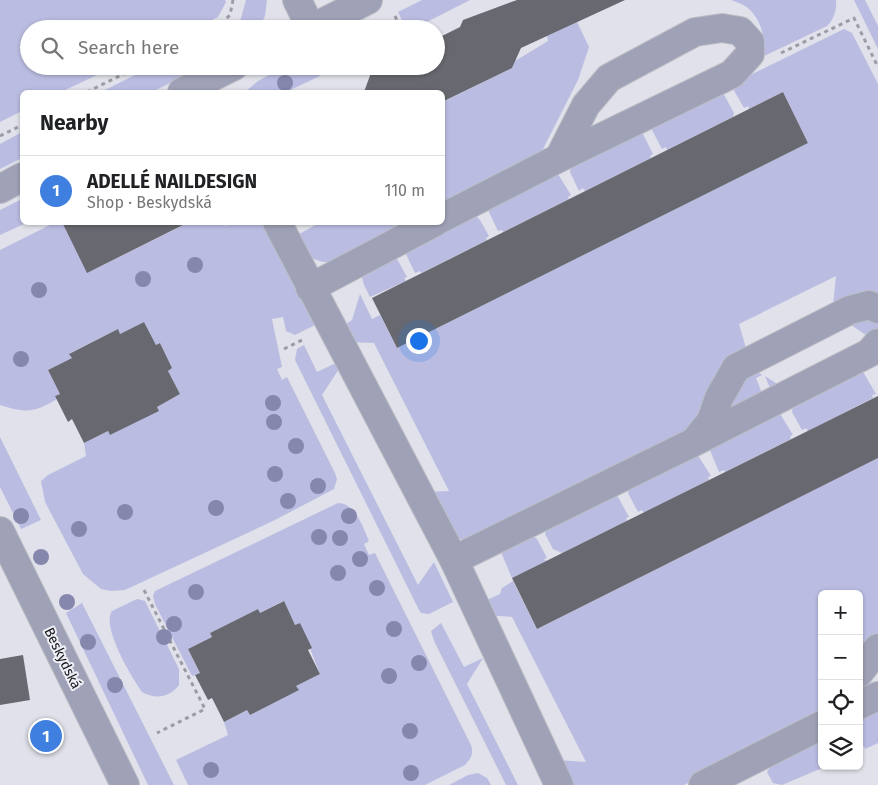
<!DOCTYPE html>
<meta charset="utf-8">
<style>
body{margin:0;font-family:"Fira Sans",sans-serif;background:#f6f6f6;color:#202124}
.controls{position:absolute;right:15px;bottom:15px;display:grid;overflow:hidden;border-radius:8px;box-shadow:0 1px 4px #0004}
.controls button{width:45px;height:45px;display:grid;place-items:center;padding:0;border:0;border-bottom:1px solid #e0e0e0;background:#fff;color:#202124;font:25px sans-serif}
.you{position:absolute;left:418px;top:340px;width:18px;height:18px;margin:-12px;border:4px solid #fff;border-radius:50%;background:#1a73e8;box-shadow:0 0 0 8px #1a73e833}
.badge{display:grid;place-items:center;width:32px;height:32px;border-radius:50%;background:#d93025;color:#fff;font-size:16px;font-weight:700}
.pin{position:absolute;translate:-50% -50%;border:2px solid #fff;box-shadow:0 1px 5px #0006}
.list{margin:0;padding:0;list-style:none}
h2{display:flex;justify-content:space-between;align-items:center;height:65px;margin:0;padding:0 20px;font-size:21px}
h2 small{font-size:16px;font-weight:400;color:#757577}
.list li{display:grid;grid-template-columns:32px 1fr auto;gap:15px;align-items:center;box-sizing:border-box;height:70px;padding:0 20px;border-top:1px solid #e0e0e0}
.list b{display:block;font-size:19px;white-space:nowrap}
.list p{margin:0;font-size:16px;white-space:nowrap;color:#757577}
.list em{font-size:16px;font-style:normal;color:#757577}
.icon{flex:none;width:28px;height:28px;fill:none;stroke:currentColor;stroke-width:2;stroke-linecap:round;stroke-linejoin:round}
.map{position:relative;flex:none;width:878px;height:785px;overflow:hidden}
.search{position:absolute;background:#fff;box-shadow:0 1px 4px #0004;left:20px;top:20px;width:425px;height:55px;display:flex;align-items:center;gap:12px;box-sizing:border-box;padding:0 18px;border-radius:28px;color:#757577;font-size:19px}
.panel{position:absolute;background:#fff;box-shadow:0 1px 4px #0004;left:20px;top:90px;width:425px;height:135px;border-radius:8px}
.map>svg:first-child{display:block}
.green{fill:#babde1}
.building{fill:#686970}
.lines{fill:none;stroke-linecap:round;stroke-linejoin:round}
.minor-casing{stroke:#bbbcc4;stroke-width:30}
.path{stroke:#9c9da4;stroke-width:3;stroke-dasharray:4 4;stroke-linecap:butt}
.minor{stroke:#9fa1b7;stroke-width:28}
.tree{fill:#8687ad}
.labels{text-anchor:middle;stroke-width:4;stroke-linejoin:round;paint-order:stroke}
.street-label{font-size:14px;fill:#151518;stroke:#eeeff7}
</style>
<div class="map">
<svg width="878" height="785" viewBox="0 0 878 785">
<rect width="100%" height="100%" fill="#e0e1ea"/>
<g class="green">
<path d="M0,0H225L226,2L218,17L194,29H29V66H116L61,92H22V111L0,122Z"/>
<path d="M246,0H267L265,16L258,29H238Z"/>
<path d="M422,0H470L413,29H406L398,12Z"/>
<path d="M731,0H836C837,10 834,19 827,26L760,58C768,43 762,21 749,9C745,5 737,2 731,0Z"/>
<path d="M854,0H865L878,26V49Z"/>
<path d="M577,22L589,47L578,80L541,153L443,208V102L512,68L515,61L548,41L547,36Z"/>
<path d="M844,29L852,33L878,84V294C861,289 848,298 833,305L836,276L739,324L746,348L696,428L466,541L457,538L424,492L449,491L374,343L347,342L340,328L352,320L360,294L372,319L380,315L397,348L808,143L783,92L749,109L748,106L744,108L732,87L738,81Z"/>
<path d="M153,66H204L152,92H101Z"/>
<path d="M286,66H315L320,76L286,92H245L258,81Z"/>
<path d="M722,91L734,113L733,117L667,150L666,147L662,149L652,130L653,125Z"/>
<path d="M638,131L643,134L653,154L650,156L651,158L585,191L583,188L579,191L570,172L571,165Z"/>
<path d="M22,132V158L0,169V144Z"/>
<path d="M558,174L571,195L568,197L569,199L503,232L502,230L498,231L487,208Z"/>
<path d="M22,199V222L26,223L0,235V210Z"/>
<path d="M474,214L480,220L489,236L486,238L487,240L421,273L420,271L415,273L405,252Z"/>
<path d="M54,223H72L93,270L188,223H223L225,226L233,223H264L315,325L295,335L286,331L283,317L272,319L282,367L277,369L282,380L287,377L335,473L337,479L334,489L273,521L125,590L111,591L101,589L83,574L45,502L41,481L48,475L86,456L84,443L108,431L110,435L158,411L157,407L180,394L168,371L172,368L160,343L156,345L144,322L120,334L118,329L70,353L72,358L48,370L60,394L55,396L57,399C34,413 25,413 0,405V250Z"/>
<path d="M319,223H414L330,262H323L308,257L294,237Z"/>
<path d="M396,257L407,277L404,278L406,281L370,297L364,285L360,270Z"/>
<path d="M878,315V339L772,393L765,376L777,384L869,337L845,321Z"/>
<path d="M304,345L317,372L336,363L339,369L322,395L418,585L434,562L453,602L429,614L421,613L419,610L295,360L297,349Z"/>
<path d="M752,367L762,375L756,378L763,396L729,413L735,382Z"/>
<path d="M862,370L876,394L872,395L873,398L808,431L806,428L802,430L792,412L793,405Z"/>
<path d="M779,412L793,435L790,436L791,439L725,472L724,470L719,472L709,448Z"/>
<path d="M0,437L41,520L21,529L0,487Z"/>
<path d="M697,454L711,476L708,477L709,480L644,513L642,510L638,512L628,493L629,487Z"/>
<path d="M878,458V637L859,664V594H822V715L684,785H570L558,760L586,762L512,617L485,615L478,604L500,594L502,588L513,581L537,629Z"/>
<path d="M617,495L629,517L626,518L627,521L562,553L553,549L545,534L547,528Z"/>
<path d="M338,503C356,503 363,528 369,541L364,544L369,555L375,553L471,745C474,754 471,758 465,765L425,785H188L176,760L228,735L224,722L247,710L250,715L298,690L296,686L320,674L300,623L295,625L283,601L260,613L258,609L210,633L212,637L188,649L200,673L192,676L155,604L153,596L155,591Z"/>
<path d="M532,535L537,539L547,558L544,559L546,561L512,578L500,550Z"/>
<path d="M137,599L145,601L179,669V685C170,697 156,700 142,692C132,678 101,627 112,611Z"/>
<path d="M82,603L174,785H148L66,613Z"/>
<path d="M441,623L464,667L483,658L467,684L518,785H506L434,641L431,631Z"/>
<path d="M878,709V743L865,749L864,746L859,748V719Z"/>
<path d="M822,737V766H827L782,785L773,783L767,772L772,764Z"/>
<path d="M478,773L487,778L491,785H449L468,775Z"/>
</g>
<g class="building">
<path d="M517,0H625L521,48L512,68L442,102V92H364L372,70L381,66H436V39L460,27L463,20Z"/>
<path d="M783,92L808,143L397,348L372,298Z"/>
<path d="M62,222H189L87,273Z"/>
<path d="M144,322L156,345L160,343L172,368L168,371L180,394L157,407L159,411L110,435L108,431L84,443L72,419L68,422L55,396L60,394L48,370L72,358L69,354L118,329L120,334Z"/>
<path d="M878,396V458L537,629L512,578Z"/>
<path d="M284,601L295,625L300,623L312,648L308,650L320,674L296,686L299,690L250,715L247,710L224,722L212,698L208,700L195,675L200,673L188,649L212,637L210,633L258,609L260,613Z"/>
<path d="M23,655L30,700L0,705V659Z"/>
</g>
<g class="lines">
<defs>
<g id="minor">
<path d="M297,0L311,28"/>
<path d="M310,29L368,0"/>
<path d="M182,92L234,66"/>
<path d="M0,189L22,177"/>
<path d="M442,218L559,158L732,74L750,54V42L740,31L722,28L695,32L609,78L586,105L559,158"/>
<path d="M277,222L454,560L559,785"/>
<path d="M310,288L435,222"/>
<path d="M695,441L711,421L719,398L736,368L850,310L869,305L878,309"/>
<path d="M0,531L125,785"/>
<path d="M454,560L694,442L869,353L878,343"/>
<path d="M859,673L878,648"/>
<path d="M859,705L878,696"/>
<path d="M703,785L822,725"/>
</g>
</defs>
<use href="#minor" class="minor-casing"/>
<g class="path">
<path d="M395,16L401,29"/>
<path d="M215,29L230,15L233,0"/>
<path d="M781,53L854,18L878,67"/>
<path d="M87,92L140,66"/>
<path d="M0,136L22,125"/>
<path d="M284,349L304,339"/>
<path d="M144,590L205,709L157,733"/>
</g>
<use href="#minor" class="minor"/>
</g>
<g class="tree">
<circle cx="285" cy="83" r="8"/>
<circle cx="195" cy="265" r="8"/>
<circle cx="143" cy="279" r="8"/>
<circle cx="39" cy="290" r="8"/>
<circle cx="21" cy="359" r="8"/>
<circle cx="273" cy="403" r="8"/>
<circle cx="274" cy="422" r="8"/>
<circle cx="296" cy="446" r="8"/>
<circle cx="275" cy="474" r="8"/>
<circle cx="318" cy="486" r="8"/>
<circle cx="288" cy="501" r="8"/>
<circle cx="216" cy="508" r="8"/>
<circle cx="125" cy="512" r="8"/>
<circle cx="21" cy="516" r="8"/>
<circle cx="349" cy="516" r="8"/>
<circle cx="79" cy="529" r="8"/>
<circle cx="319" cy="537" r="8"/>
<circle cx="340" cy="538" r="8"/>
<circle cx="41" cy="557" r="8"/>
<circle cx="360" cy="559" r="8"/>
<circle cx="338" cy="573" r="8"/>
<circle cx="377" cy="588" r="8"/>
<circle cx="196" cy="592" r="8"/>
<circle cx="67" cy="602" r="8"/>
<circle cx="174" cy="624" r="8"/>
<circle cx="394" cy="629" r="8"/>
<circle cx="164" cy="637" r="8"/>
<circle cx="88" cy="642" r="8"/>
<circle cx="419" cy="663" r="8"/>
<circle cx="389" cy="676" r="8"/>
<circle cx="115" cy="685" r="8"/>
<circle cx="410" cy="731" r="8"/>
<circle cx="211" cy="770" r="8"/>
<circle cx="411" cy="773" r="8"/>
</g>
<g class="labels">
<g class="street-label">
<text transform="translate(63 658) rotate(64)" y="5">Beskydská</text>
</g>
</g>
</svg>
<div class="controls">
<button>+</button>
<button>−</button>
<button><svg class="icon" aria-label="locate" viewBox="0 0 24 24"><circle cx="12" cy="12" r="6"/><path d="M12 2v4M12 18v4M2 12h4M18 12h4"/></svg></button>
<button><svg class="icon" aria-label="layers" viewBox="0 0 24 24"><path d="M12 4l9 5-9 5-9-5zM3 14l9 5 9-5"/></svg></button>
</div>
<div class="you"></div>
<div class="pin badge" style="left:46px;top:736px;background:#3f7fe0">1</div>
<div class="search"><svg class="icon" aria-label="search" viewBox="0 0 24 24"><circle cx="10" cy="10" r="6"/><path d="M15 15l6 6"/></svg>Search here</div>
<section class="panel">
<h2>Nearby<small></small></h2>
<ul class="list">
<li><span class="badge" style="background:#3f7fe0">1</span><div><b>ADELLÉ NAILDESIGN</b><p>Shop · Beskydská</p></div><em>110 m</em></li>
</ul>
</section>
</div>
